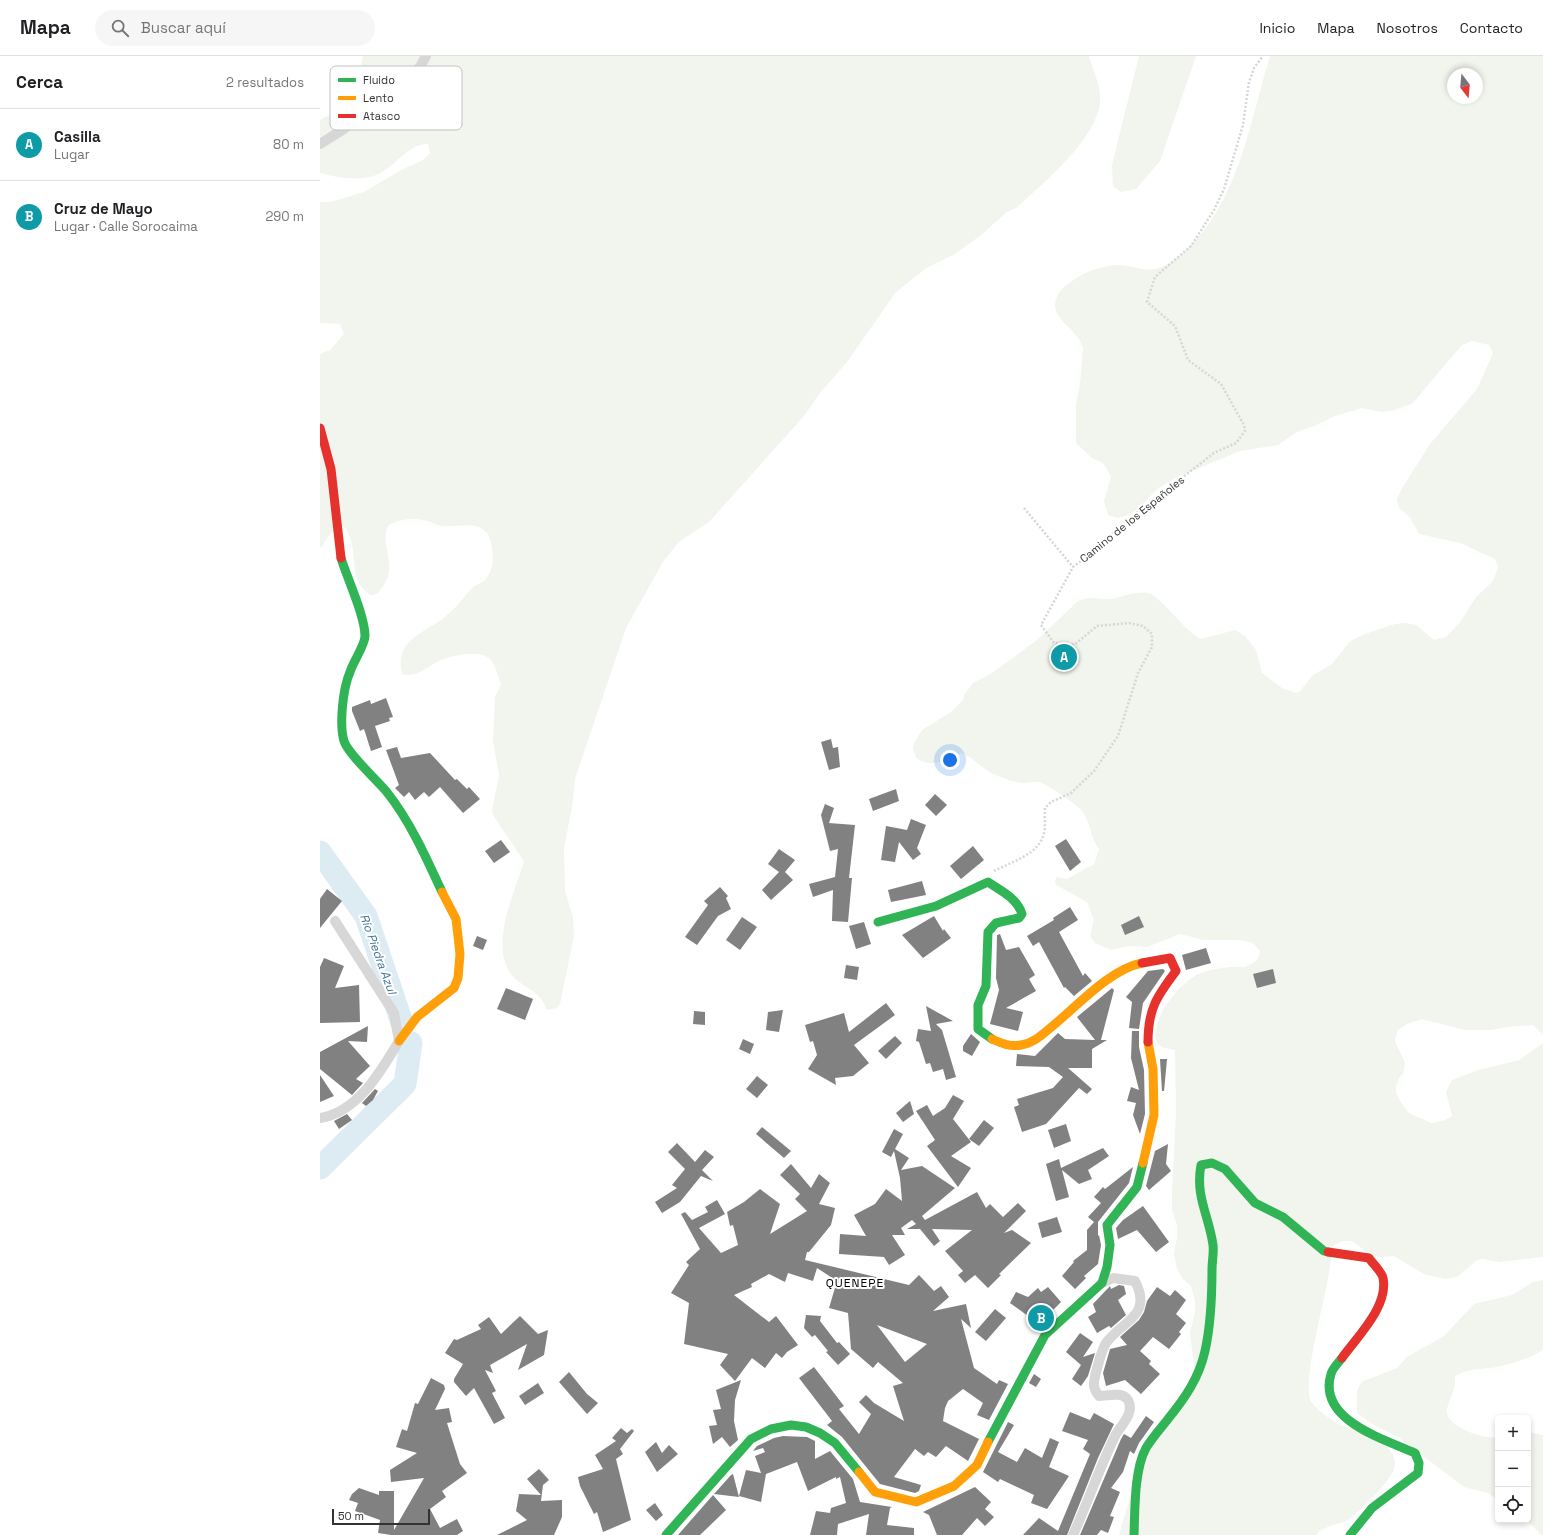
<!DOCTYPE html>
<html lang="es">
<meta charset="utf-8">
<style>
body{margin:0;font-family:"Space Grotesk",sans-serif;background:#f6f6f6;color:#202124}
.controls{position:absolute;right:12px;bottom:12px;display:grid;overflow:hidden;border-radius:6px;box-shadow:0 2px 6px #0003}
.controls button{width:36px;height:36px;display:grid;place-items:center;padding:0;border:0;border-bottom:1px solid #e0e0e0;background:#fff;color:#202124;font:20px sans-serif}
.compass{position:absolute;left:1127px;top:12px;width:36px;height:36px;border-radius:50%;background:#fff;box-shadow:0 2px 6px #0003;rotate:164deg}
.scale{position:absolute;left:12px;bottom:10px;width:98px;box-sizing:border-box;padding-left:4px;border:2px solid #333;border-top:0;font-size:11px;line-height:14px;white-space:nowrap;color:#333;-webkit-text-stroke:3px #fff;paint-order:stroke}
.you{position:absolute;left:630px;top:704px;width:14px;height:14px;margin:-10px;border:3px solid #fff;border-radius:50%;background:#1a73e8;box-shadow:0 0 0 6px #1a73e833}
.badge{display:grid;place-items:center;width:26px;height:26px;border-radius:50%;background:#0f766e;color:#fff;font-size:13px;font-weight:700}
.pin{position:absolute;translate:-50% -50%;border:2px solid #fff;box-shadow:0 1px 4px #0006}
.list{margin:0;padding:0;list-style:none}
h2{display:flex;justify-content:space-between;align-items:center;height:52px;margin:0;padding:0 16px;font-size:17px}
h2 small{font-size:13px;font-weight:400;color:#757577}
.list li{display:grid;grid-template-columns:26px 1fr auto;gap:12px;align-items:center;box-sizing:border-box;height:72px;padding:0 16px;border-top:1px solid #e0e0e0}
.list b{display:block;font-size:15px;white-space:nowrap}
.list p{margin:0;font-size:13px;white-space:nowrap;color:#757577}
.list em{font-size:13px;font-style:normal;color:#757577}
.icon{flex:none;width:22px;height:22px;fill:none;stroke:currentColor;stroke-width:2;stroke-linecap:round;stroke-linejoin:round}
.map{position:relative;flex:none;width:1223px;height:1479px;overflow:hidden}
header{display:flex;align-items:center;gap:24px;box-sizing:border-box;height:56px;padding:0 20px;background:#fff;border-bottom:1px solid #e0e0e0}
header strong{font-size:19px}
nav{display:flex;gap:22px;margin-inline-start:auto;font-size:14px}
.search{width:280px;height:36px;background:#f6f6f6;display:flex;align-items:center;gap:10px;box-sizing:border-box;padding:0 14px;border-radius:22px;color:#757577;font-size:15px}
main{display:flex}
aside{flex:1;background:#fff}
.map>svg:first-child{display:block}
.green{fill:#f1f5ed;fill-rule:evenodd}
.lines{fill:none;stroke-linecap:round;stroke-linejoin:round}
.river{stroke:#ddebf3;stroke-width:23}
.building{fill:#818181;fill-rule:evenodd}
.path{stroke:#d6d6d6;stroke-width:2.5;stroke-dasharray:2 2;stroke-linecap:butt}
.street{stroke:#d7d7d7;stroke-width:10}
.fast{stroke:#30b455;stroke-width:9}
.slow{stroke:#ff9f0a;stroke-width:9}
.jam{stroke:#e5322d;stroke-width:9}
.labels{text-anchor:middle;stroke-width:4;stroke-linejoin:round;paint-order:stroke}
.street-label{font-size:11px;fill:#333;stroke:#fff}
.water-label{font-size:12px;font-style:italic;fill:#3f7597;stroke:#fff}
.neighbourhood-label{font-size:12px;letter-spacing:1px;fill:#000;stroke:#fff}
.key{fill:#fff;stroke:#c2c2c2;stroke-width:1}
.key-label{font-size:11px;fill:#333}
</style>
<header>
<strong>Mapa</strong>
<div class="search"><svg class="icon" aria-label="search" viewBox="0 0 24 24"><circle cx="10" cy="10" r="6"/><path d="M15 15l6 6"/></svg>Buscar aquí</div>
<nav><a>Inicio</a><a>Mapa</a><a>Nosotros</a><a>Contacto</a></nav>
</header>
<main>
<aside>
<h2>Cerca<small>2 resultados</small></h2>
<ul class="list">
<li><span class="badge" style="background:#0f9aa8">A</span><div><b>Casilla</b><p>Lugar</p></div><em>80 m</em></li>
<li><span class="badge" style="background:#0f9aa8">B</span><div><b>Cruz de Mayo</b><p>Lugar · Calle Sorocaima</p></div><em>290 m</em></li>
</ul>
</aside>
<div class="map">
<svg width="1223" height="1479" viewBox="0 0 1223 1479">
<rect width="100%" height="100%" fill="#fff"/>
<g class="green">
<path d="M43,0H769C773,14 781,30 780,45C778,82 722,129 696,152L687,156L661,179L635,198L608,211L576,236L527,306L500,337L484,360L389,466L359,486L344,504L306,572L255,723L253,745L244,793L245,835L253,861L254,880L240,948L237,952L227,954C225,951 224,946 221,943C214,933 195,927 189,915C171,884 195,836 204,805L173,759L172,755L179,719L173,685L175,641L181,629C178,621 176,612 172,605C164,592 131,599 119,605C107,611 97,622 82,618C74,582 105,578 126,560C136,552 144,541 153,531C156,528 161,528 164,525C172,517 174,505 172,494C172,488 170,479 165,475C151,463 130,475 115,468C101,461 84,462 70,468C59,480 72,502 69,516C68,525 62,532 57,538L51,539C33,528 35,512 33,494C32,486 29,479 26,472L20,470L11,477L0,493V298L10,294L24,278L20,268L0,267V146H10L44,136L81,114L103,104L110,97L108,88C88,89 79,105 64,115C46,127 19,122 0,117V64L50,37C49,30 45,29 43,23C40,16 41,7 43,0Z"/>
<path d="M819,0H876L840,105L816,133L801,136L793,130L792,109Z"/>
<path d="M950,0H1223V979L1213,969L1187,971L1172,974H1145L1102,963L1087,968L1078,974L1075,985L1085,1007L1083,1018L1079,1022L1076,1031V1036L1080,1045L1089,1057L1111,1067L1125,1064L1132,1060L1126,1036L1132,1024L1158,1014L1199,1004L1223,987V1201L1179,1206L1163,1203L1157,1204L1137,1221L1125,1223L1104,1218L1074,1200L1059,1201L1049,1198L1032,1185H1022L1013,1190C1011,1201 1010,1212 1008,1222C1005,1245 980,1331 992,1347C999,1356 1011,1364 1021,1369C1028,1372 1037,1372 1044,1376C1057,1383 1080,1395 1074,1413C1072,1423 1037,1459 1028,1464C1018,1469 1002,1470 996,1479H799L812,1435L832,1384L875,1320L870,1276L875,1256V1245L871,1230L863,1223L857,1213L854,1198L857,1181V1170L852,1153V1135L856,1058L855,994C847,992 838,993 836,983C831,962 861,925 879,918C891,913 904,911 915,911C920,910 923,912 927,910C935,907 939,903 940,895L933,887L921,884H883L860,878L827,891L809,890L791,894L775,887L770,880L774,864L767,846L736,829L735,824L737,821L747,823L774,808L779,793C770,782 771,766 762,755C758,749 725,727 719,726C714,725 709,727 704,727C695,727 686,723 678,720C663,715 655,702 641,697C628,705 610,712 596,702L593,692L594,687L602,674L631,656L643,644L644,639L653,627L672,617L717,584L758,545C772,539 778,544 791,543C803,541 815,535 828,537C840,539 865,576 881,583L915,574L925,580L936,594L942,617L962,632L976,637L980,635L993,619L1012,608L1030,585L1045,578L1075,568L1085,567L1096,569L1114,584L1126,581L1141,565L1156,541L1173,525L1178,511L1175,503L1140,487L1099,478L1090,461L1080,453L1078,449L1077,443L1081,434L1110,388L1157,333L1173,297L1169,289L1152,285L1142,289L1092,348L1071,355L1061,356L1042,352L1015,360L994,370L977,376L958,389L920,395L853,423L837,433L819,452L809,459L798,462L788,459L784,445L791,421L788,415L783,407L772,402L756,387V348L760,328L763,292C757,269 724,263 739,237C744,229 752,225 760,220C773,213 785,209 800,209C817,210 826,218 844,210C856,205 865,195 874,186C921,135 930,64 950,0ZM1133,18H1157V42H1133Z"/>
<path d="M1223,1224V1293C1214,1302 1185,1310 1171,1312C1158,1313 1147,1313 1135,1320C1135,1324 1135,1329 1134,1333C1132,1340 1126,1350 1127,1357C1130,1372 1165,1384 1178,1381V1444L1168,1437L1144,1431L1078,1381L1052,1368L1037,1357V1335L1041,1326L1077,1312L1087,1301L1124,1280L1154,1248L1192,1239L1213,1226Z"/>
<path d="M1208,1376L1223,1379V1479H1221L1213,1470L1204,1464H1208Z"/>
</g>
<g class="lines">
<g class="river">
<path d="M0,796L46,860L81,964"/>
<path d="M0,1112L85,1028L91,987"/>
</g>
</g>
<g class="building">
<path d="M66,642L73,661L69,662L70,665L55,670L62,691L51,695L44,673L40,675L32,655V651L50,644L51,648Z"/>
<path d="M511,683L513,692L518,691L520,711L509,714L501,686Z"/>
<path d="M77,691L81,702L110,697L135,724L137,723L147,733L149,731L160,743L143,757L120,731L109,741L104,736L95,744L89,736L84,741L75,732L79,729L66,694Z"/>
<path d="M576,733L579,745L553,755L549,743Z"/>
<path d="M615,738L627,749L616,760L605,749Z"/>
<path d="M505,748L514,752L509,767L535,769L529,822H532L528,866L512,865L513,834L493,841L489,828L515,821L518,793L510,795L501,759Z"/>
<path d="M591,763L606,769L597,792L601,798L593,804L579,786L575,806L561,804L566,770L587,774Z"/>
<path d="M746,783L761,806L750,815L735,790Z"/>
<path d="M181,784L190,796L174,807L165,795Z"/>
<path d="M653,790L664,804L641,823L630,810Z"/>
<path d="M459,793L475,804L465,816L473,824L451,844L442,834L459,816L448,808Z"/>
<path d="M602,825L606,839L571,846L568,834Z"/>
<path d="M400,831L408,840L406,842L411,853L398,860L377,889L365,881L388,849L384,845Z"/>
<path d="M7,833L22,845L0,872V843Z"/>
<path d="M750,851L758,864L739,876L763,920L765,917L772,925L754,940L745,931L744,932L719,886L713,890L707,880L734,864L733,862Z"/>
<path d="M614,860L623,875L624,873L631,882L603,902L582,879Z"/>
<path d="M819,860L824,871L805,879L801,869Z"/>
<path d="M422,861L437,871L420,894L406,884Z"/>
<path d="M544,866L551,888L536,893L529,870Z"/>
<path d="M680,878L686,894L699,891L715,919L709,923L716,935L686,952L703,956L698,975L670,968L679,934L676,922L677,879Z"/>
<path d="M157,880L167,884L163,894L153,890Z"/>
<path d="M886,892L891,907L866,914L862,899Z"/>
<path d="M4,902L24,910L15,932L39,929L40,966L0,967V911Z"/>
<path d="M526,909L539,911L537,924L524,922Z"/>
<path d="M843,913L845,915L823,947L819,973L809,972L812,946L806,941L828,915Z"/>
<path d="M953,913L956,927L937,932L933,918Z"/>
<path d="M186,932L213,943L205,964L177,953Z"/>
<path d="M792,932L794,934L781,984H787L772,993V1012H748L772,1033L767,1038L759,1032L726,1068L702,1076L694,1051L699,1049L697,1043L733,1032L743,1021L729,1011L696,1010L697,998L715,1000L738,977L745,983L775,984L757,961Z"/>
<path d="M566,947L575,959L534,989L549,1007L533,1020L515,1022L516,1029L488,1013L497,999L493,985L490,986L485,969L524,957L529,976Z"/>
<path d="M606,950L633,965L616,968L622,974L636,1021L626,1024L623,1013L613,1016L610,1007L606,1008L599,986L596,985L598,973L611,975Z"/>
<path d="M463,954L459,976L446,974L448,956Z"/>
<path d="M374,955L385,956V969L373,968Z"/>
<path d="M48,970L47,986L28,985L50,1010L36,1023L43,1027L32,1039L0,1013V996Z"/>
<path d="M812,975H819V991L824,1014L825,1058L820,1078L813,1059L816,1047L807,1045L811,1031L819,1034L811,1002Z"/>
<path d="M651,978L660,986L652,1000L643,995V990Z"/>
<path d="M575,980L582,987L566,1003L558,995Z"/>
<path d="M423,983L434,988L430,998L419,993Z"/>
<path d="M840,1003H847L844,1035H842Z"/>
<path d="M0,1019L14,1040L0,1046Z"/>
<path d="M437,1020L448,1029L437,1042L426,1033Z"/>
<path d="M55,1033L58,1035L53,1044L46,1050L42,1047Z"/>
<path d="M633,1039L644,1045L633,1063L651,1086L631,1100L651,1112L638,1131L607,1090L615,1084L596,1055L607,1049L613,1060L625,1052Z"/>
<path d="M590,1045L594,1058L583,1066L576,1057Z"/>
<path d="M27,1058L32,1064L19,1073L14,1065Z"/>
<path d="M664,1064L674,1072L659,1090L649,1083Z"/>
<path d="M746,1068L751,1085L734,1092L728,1074Z"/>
<path d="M442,1071L471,1095L464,1102L436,1078Z"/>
<path d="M574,1073L583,1078L575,1093L589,1102L581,1114L602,1110L635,1132L602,1160L605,1164L657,1136L666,1152L670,1148L683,1161L698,1147L706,1155L684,1177L692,1174L711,1187L679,1218L681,1219L668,1232L655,1219L645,1227L638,1219L643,1215L625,1195L652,1174L612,1173L620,1185L614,1190L600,1173H587L596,1168L592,1164L581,1172L585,1179H572L585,1199L569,1209L564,1201L519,1198L520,1178L546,1180L534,1159L555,1148L566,1133L582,1145L580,1122L574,1095L571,1101L562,1096Z"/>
<path d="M357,1087L375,1106L385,1094L394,1101L382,1114L393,1125L381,1120L360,1146L342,1157L335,1146L357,1132L352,1129L365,1113L348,1096Z"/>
<path d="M848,1088L846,1108L851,1115L829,1134L826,1130L835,1095Z"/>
<path d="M783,1092L789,1100L768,1114L772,1123L759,1128L742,1114L749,1141L736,1145L726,1108L739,1103L741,1112Z"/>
<path d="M471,1108L491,1132L499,1118L510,1127L499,1148L515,1152L511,1169L489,1196H487L485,1204L589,1229L599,1219L614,1235L621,1230L629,1241L613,1255L646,1248L651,1272L641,1263L654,1312L677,1328L679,1324L688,1328L669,1364L657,1359L663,1347L643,1333L628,1345L625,1352L623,1365L659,1383L648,1405L626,1390L616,1401L608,1396L604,1400L595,1393L574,1421L601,1429L599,1435L595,1437L560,1428L522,1381L507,1369L512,1365L479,1322L494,1311L524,1350L519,1353L539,1378L551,1358L539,1346L546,1339L554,1347L584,1365L573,1330L583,1327L558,1306L553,1312L531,1293L528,1257L509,1252L517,1225L497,1212L493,1225L468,1217L465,1226L449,1218L431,1228L432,1231L414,1239L449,1266L456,1260L478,1289L467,1296L462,1302L456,1297L445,1312L432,1302L415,1325L400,1309L408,1298L364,1288L369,1247L351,1237L369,1209L366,1206L380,1193L361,1158L365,1156L372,1164L388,1156L385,1151L397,1144L405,1158L379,1172L401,1197L418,1189L413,1169L410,1170L407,1156L424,1146L440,1133L460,1148L450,1178L487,1155L475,1143L480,1138L460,1119ZM557,1269L607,1288L585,1306Z"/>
<path d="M813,1111L809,1127L778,1166V1180L779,1179L781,1189L778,1208L764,1220L766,1222L755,1233L742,1220L754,1206L753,1205L767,1194V1174L774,1166L768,1161L781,1147L774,1141L783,1131L785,1133Z"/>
<path d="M823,1150L849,1186L836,1196L817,1174L798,1183L796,1172L803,1164Z"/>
<path d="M737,1161L742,1176L722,1182L718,1167Z"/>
<path d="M799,1229L804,1230L806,1238L798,1244L806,1259L791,1272L789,1270L777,1277L768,1261L776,1256L773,1248L790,1230L791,1233Z"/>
<path d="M728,1231L741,1246L732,1255L730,1252L719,1268L690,1247L696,1236L708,1241L718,1232L721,1236Z"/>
<path d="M837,1231L850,1240L855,1234L866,1244L856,1258L866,1267L859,1276L861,1278L849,1293L833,1281L820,1295L831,1305L829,1308L840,1318L821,1338L805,1324L786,1330L783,1317L790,1293L807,1289L800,1281L819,1264L824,1256L827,1245Z"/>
<path d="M675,1253L686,1262L666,1285L655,1276Z"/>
<path d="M486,1259L501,1260L500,1265L517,1287L519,1286L530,1298L518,1309L506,1296L508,1295L495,1279L492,1281L484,1272Z"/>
<path d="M200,1260L218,1278L228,1274L224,1299L198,1314L207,1288L170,1309L173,1317L165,1314L176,1335L172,1337L185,1362L174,1368L154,1332L146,1340L134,1326V1323L143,1308L125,1297L134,1283L137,1284L161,1273L158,1269L169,1261L181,1278Z"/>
<path d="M760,1277L773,1286L763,1301L775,1297L768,1320L761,1330L752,1323L761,1309L746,1296Z"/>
<path d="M249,1316L267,1338L278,1347L267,1358L239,1326Z"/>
<path d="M714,1318L721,1323L716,1331L709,1327Z"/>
<path d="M111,1322L124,1329L125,1333L115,1354L129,1352L132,1366L127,1367L140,1408L147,1417L122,1435L126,1441L110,1453L120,1472L137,1463L143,1475L137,1479H71L58,1477L60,1464L35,1455L38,1447L29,1444L32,1438L39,1432L59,1439V1435H74V1474L104,1422L71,1426L70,1414L97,1397L76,1391L82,1373L87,1375L95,1347L98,1348Z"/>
<path d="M421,1324L415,1344L414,1365L418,1384L410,1391L402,1381L393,1388L389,1370L397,1369L393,1354L401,1353L396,1334Z"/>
<path d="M218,1327L224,1337L205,1349L199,1340Z"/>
<path d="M750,1356L770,1364L774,1357L794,1368L778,1402L747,1479H703L719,1462L738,1475L770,1398L763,1393L768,1384L742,1375Z"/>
<path d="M826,1360L834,1366L819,1387L814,1398L810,1395L803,1416L791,1432L800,1436L790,1460L794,1461L788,1477L781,1474L777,1479H760L801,1383L804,1378L811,1382Z"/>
<path d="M688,1366L694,1369L678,1396L697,1406L705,1392L722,1402L730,1382L739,1386L729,1411L749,1420L727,1453L711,1447L714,1439L680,1423L678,1426L663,1416Z"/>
<path d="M301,1372L307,1377L312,1373L314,1375L300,1393L303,1398L296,1403L311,1464L283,1476L277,1456L274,1458L260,1430L258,1421L283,1413L275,1399L296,1385L292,1382Z"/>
<path d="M463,1380L487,1381L495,1385V1403L510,1395L533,1423L540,1446L572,1451L570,1452L567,1469L594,1472V1479H546L549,1458L518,1468L517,1479H490L496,1455L510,1457L511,1452L526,1447L520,1421L516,1423V1421L488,1435L477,1406L446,1418L441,1446L419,1440L426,1414L441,1417L435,1400L445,1396L443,1392L433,1395L437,1390L454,1382Z"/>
<path d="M336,1386L342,1397L349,1389L358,1398L337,1416L325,1396Z"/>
<path d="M219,1413L229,1424L223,1429L221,1445L242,1444V1461L234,1479H177L207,1464L196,1455L199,1438L221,1439L207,1423Z"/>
<path d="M413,1418L419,1441L394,1438L411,1419Z"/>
<path d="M655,1431L671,1446L665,1453L674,1461L665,1470L657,1462L642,1479H617L609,1459L603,1456Z"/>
<path d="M393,1439L406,1454L380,1479H358Z"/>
<path d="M335,1447L343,1459L336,1465L326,1454Z"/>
</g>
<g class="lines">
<g class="path">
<path d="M704,452L753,511"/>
<path d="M674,815C691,806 720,798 724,777C726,770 724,760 725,752L731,746L751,737L774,715L798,680L818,617L832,591V578L823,570L809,567L777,570L754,589L734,587L721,569L753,511L777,493L801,469L894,397L916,387L925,375L924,369L901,328L868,304L855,270L827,246L835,221L871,190L894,154L904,133L923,69L929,26L934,12L943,0"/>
</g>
<g class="street">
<path d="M0,88L24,73L100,11L106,0"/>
<path d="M0,1062C38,1056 61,1015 79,985L74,957L15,865"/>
<path d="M753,1479C768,1446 779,1413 795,1380C801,1369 815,1357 808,1344C802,1335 787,1340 779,1340C776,1336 773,1331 774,1326C775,1318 782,1293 786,1287C803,1264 833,1260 815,1225L793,1222L782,1227"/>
</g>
<g class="fast">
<path d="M21,502C27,522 45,560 45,580C45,589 33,606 30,616C23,632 19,668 24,685C28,698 57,724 66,735C90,765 106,801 122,836"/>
<path d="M558,866L616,850L668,826C681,835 697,842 702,858L699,862L676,867L668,876L666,930L658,949V973L672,983"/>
<path d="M1022,1302C1018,1307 1012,1313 1011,1318C997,1364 1064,1383 1095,1397L1099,1407L1098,1417L1052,1452L1030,1479"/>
<path d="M668,1386L725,1279L782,1227L787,1211L790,1189L787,1169L817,1131L823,1107"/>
<path d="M346,1479L431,1383L451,1373L471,1369L486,1371L500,1377L515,1387L539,1416"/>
<path d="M814,1479C815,1454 814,1414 826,1392C832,1382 841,1372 848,1363C865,1342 879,1322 885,1295C891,1268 892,1240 892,1213C892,1205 894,1197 893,1189C889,1160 875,1140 881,1109L892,1107L905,1113L935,1147L963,1161L1004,1195L1008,1196"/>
</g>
<g class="slow">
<path d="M672,983C683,988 690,991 701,989C715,987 725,976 735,968C759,948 791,913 822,907"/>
<path d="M79,985L97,961L134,932L138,922L140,898L136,863L122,836"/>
<path d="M823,1107L834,1059L833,1013L828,986"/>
<path d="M539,1416L555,1436L596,1446L634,1430L657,1409L668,1386"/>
</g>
<g class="jam">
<path d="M0,372L11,413L21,502"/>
<path d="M822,907L850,902L856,915C837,940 828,953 828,986"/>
<path d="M1008,1196L1049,1202C1053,1208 1062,1216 1063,1222C1069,1250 1037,1281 1022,1302"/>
</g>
</g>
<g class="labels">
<g class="street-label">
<text transform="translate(812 463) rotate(-39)" y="4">Camino de los Españoles</text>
</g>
<g class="water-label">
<text transform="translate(58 898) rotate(70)" y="4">Río Piedra Azul</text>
</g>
<g class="neighbourhood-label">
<text x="535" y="1231">QUENEPE</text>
</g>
</g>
<rect x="10" y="10" width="132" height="64" rx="6" class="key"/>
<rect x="18" y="22" width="18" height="4" fill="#30b455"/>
<rect x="18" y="40" width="18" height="4" fill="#ff9f0a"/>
<rect x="18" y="58" width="18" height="4" fill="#e5322d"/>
<g class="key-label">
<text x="43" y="28">Fluido</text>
<text x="43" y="46">Lento</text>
<text x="43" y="64">Atasco</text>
</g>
</svg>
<div class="controls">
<button>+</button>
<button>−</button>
<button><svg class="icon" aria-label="locate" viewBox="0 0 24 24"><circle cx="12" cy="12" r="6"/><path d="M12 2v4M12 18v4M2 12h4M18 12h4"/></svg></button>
</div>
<svg class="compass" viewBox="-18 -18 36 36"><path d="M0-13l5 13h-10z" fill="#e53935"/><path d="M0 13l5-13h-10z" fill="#757577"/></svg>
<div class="scale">50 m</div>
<div class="you"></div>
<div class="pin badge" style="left:744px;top:601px;background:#0f9aa8">A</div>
<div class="pin badge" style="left:721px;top:1262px;background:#0f9aa8">B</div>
</div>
</main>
